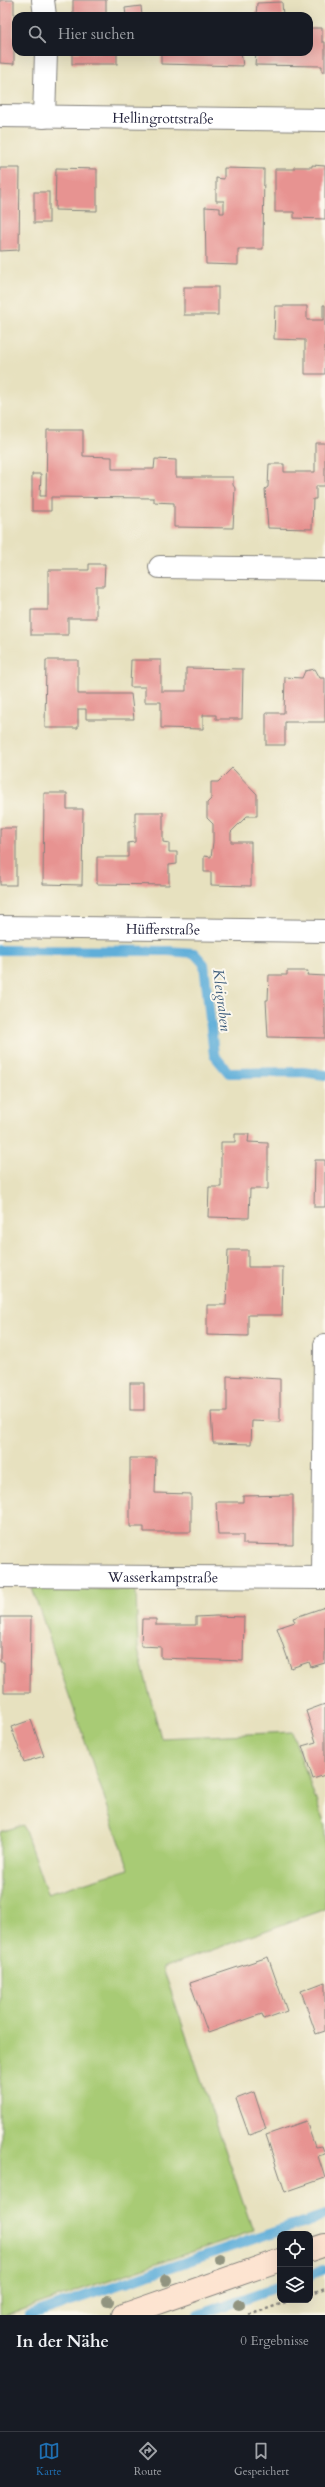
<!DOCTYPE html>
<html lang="de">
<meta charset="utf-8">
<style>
body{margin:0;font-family:Cardo,serif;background:#242831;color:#f1f3f6}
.controls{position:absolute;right:12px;bottom:12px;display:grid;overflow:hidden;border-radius:8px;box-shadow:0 4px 16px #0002}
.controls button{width:36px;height:36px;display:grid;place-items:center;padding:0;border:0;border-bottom:1px solid #363941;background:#171b24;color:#f1f3f6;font:20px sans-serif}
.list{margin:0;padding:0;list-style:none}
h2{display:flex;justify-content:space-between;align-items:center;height:52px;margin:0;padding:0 16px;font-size:17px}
h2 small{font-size:13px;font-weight:400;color:#9ea1a6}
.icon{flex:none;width:22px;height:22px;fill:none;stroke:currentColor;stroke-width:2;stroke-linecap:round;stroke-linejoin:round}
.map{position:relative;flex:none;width:325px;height:2315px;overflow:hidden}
.search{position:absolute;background:#171b24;box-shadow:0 4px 16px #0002;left:12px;right:12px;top:12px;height:44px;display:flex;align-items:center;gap:10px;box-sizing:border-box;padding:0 14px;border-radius:12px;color:#9ea1a6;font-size:15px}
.sheet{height:116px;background:#171b24}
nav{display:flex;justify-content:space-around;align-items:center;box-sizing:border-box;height:56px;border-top:1px solid #363941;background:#171b24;font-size:11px;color:#9ea1a6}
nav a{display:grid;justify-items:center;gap:2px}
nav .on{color:#1f6fb2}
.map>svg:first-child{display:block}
.green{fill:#a8cb74;stroke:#657658}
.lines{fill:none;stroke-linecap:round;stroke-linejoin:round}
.stream{stroke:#5faed9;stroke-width:10}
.building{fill:#e79391}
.street-casing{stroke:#84827d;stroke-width:24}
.secondary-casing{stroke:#84827d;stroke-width:24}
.path{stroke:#84827d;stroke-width:2.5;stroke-dasharray:3 3;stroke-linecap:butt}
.street{stroke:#fff;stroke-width:22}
.secondary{stroke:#fde4d1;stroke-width:22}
.tree{fill:#919480}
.labels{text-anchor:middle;stroke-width:4;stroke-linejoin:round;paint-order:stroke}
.street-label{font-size:14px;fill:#22223b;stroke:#fbf7ec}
.water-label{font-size:15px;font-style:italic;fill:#3a5a7a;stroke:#fbf7ec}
</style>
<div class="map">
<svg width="325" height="2315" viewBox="0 0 325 2315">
<rect width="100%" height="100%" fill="#fbf7ec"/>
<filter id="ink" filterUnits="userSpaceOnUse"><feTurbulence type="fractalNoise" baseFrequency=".025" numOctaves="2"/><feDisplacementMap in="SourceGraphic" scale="8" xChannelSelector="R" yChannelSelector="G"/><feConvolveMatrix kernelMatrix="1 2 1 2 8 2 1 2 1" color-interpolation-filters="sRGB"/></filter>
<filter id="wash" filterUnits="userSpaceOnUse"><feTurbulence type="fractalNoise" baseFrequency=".012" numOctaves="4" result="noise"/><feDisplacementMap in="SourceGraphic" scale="16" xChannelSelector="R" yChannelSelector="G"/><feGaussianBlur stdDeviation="0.9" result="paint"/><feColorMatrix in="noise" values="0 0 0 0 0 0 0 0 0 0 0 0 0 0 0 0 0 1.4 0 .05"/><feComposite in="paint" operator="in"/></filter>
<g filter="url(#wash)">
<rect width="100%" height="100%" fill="#e7e1bf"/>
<path class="green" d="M32,1588L136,1590L138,1650L161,1738L292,1732L325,1826V1909L163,1968L253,2231L6,2315H0V1832L23,1825L47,1894L129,1869Z"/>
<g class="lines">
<g class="stream">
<path d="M0,950L168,951L194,953L204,964L214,1055L229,1073L303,1072L325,1075"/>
<path d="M310,2275L323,2270"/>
<path d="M29,2315L325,2215"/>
<path d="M198,2315L280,2286"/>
</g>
</g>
<g id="blocks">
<g class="building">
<path d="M0,0H14V64L0,63Z"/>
<rect x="73" y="0" width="33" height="16"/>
<path d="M282,2L283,16H256L257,3Z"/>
<path d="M141,6L142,16H126L125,8Z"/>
<path d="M309,28H322V42H325V72H322V66L255,65L256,52H309Z"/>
<rect x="72" y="52" width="45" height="12"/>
<path d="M161,52H241L243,66L161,64Z"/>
<path d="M312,165L325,166V219L294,218V212H275V169H294V167H312Z"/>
<path d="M0,168H20L19,250L0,251Z"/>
<path d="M56,168L97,169V211L55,210Z"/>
<path d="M224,168L264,169L263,249H238V265L206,264L205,207L220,208V213H224V201H216V178L224,179Z"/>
<rect x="34" y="192" width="15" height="31"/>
<rect x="184" y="287" width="34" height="28"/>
<path d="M323,305H325V374H305V340L274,339L275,306H307V320H323Z"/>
<path d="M47,430H83V456L112,457V469H154L155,459L176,460V477H233V485L235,488L233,528L174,527V503L154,502V498L51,497V511H32V474H41L40,496H46Z"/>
<path d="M315,443H325V486H316V499H313L312,529L268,528L265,489L268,487L269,464H284V472H315Z"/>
<path d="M89,564H105L104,586H96V618H68V635H31V610H48V570H89Z"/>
<path d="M46,660H78V694H131L134,719H86V709H78V728H45Z"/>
<path d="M131,660H161V691H186V668L243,669L242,719H216V715H203V729L161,728V702H145V687H130Z"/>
<path d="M315,669L320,678H325V722H285V745H266V713H284L285,677L302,678L305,671Z"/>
<path d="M232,768L257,794V816H247L231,832V842H251V886L211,885V872H204V856L211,857L213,842V824L207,818V803L211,799V782H218Z"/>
<path d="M44,793H67V809H83L82,885L43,884Z"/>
<path d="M135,812H163V842L169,843V852H177V864L169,865V885L97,884V857H128V843L135,842Z"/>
<rect x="0" y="828" width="16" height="57"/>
<path d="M287,971H308L307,975L325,976V1038L268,1037L266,1000H268L269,975H287Z"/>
<path d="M235,1134H249L248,1142L268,1143V1189H250L249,1218L208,1217L209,1187H221V1142H235Z"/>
<path d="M315,1160H325V1207H314Z"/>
<path d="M228,1250H248V1267H283L282,1315H248V1336L207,1335V1305H226Z"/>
<path d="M227,1376L280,1379V1422L252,1421L251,1444L213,1443L211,1412H227Z"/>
<rect x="130" y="1383" width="14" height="27"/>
<path d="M130,1458H156L155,1493L191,1494V1532H144V1527H130Z"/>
<path d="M293,1495V1545L243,1544V1535H218L216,1502H243V1496Z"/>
<path d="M325,1607V1663L311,1667L309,1662L291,1668L277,1628L295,1622L293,1618Z"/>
<path d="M216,1616L244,1617L243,1661L161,1658V1647L141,1646L142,1619H156V1625H196V1617Z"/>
<path d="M0,1617H31L30,1693H4V1662H0Z"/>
<path d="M325,1704V1775L313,1779L302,1746L316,1742L306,1711Z"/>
<path d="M31,1720L44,1756L24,1762L11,1727Z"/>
<path d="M268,1957L287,2011L264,2019L262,2014L208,2033L190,1983Z"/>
<path d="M325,1982V2031L316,2034L301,1991Z"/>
<path d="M254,2092L266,2129L249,2135L236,2099Z"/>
<path d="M306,2121L315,2147L322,2146L325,2154L318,2156L325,2178L285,2192L266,2135Z"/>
</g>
</g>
</g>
<g filter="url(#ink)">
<use href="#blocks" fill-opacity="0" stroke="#84827d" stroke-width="1"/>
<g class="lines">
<defs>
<g id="street">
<path d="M43,0L45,16"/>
<path id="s1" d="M0,116L325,120"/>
<path d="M44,117L46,52"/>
<path d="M160,567L325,569"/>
<path id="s2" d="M0,927L325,931"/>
<path id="s3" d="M0,1576L325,1578"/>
<path d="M323,1578L325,1345"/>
</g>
<g id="secondary">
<path d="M310,2250L325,2245"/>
<path d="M123,2315L280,2260"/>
</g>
</defs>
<use href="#street" class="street-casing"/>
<use href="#secondary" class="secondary-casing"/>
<g class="path">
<path d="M310,2294L325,2288"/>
<path d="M249,2315L292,2300"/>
</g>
<use href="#street" class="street"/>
<use href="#secondary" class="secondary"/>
</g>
<g class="tree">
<circle cx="220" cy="2259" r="6"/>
<circle cx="166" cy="2280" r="6"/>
<circle cx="108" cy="2301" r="6"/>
<circle cx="239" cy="2305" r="6"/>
</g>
</g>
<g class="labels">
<g class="street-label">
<text dy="5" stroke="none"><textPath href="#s1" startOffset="163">Hellingrottstraße</textPath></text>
<text dy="5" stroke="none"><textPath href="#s2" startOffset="163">Hüfferstraße</textPath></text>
<text dy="5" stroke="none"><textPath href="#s3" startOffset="163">Wasserkampstraße</textPath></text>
</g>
<g class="water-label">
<text transform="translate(222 1000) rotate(83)" y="5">Kleigraben</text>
</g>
</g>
</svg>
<div class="controls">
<button><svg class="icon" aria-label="locate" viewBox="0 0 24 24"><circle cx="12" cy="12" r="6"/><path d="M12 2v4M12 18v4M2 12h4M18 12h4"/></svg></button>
<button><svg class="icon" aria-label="layers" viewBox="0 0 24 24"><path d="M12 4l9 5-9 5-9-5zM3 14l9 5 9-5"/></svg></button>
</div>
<div class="search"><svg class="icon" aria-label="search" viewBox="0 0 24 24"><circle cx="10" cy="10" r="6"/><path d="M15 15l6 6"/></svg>Hier suchen</div>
</div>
<section class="sheet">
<h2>In der Nähe<small>0 Ergebnisse</small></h2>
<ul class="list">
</ul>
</section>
<nav>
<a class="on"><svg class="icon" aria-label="map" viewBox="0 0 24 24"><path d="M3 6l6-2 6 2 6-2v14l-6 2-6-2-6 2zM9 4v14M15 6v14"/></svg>Karte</a>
<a><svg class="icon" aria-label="directions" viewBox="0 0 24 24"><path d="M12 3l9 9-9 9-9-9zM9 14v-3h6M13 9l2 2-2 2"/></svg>Route</a>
<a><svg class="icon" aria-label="saved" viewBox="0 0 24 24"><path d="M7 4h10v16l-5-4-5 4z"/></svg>Gespeichert</a>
</nav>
